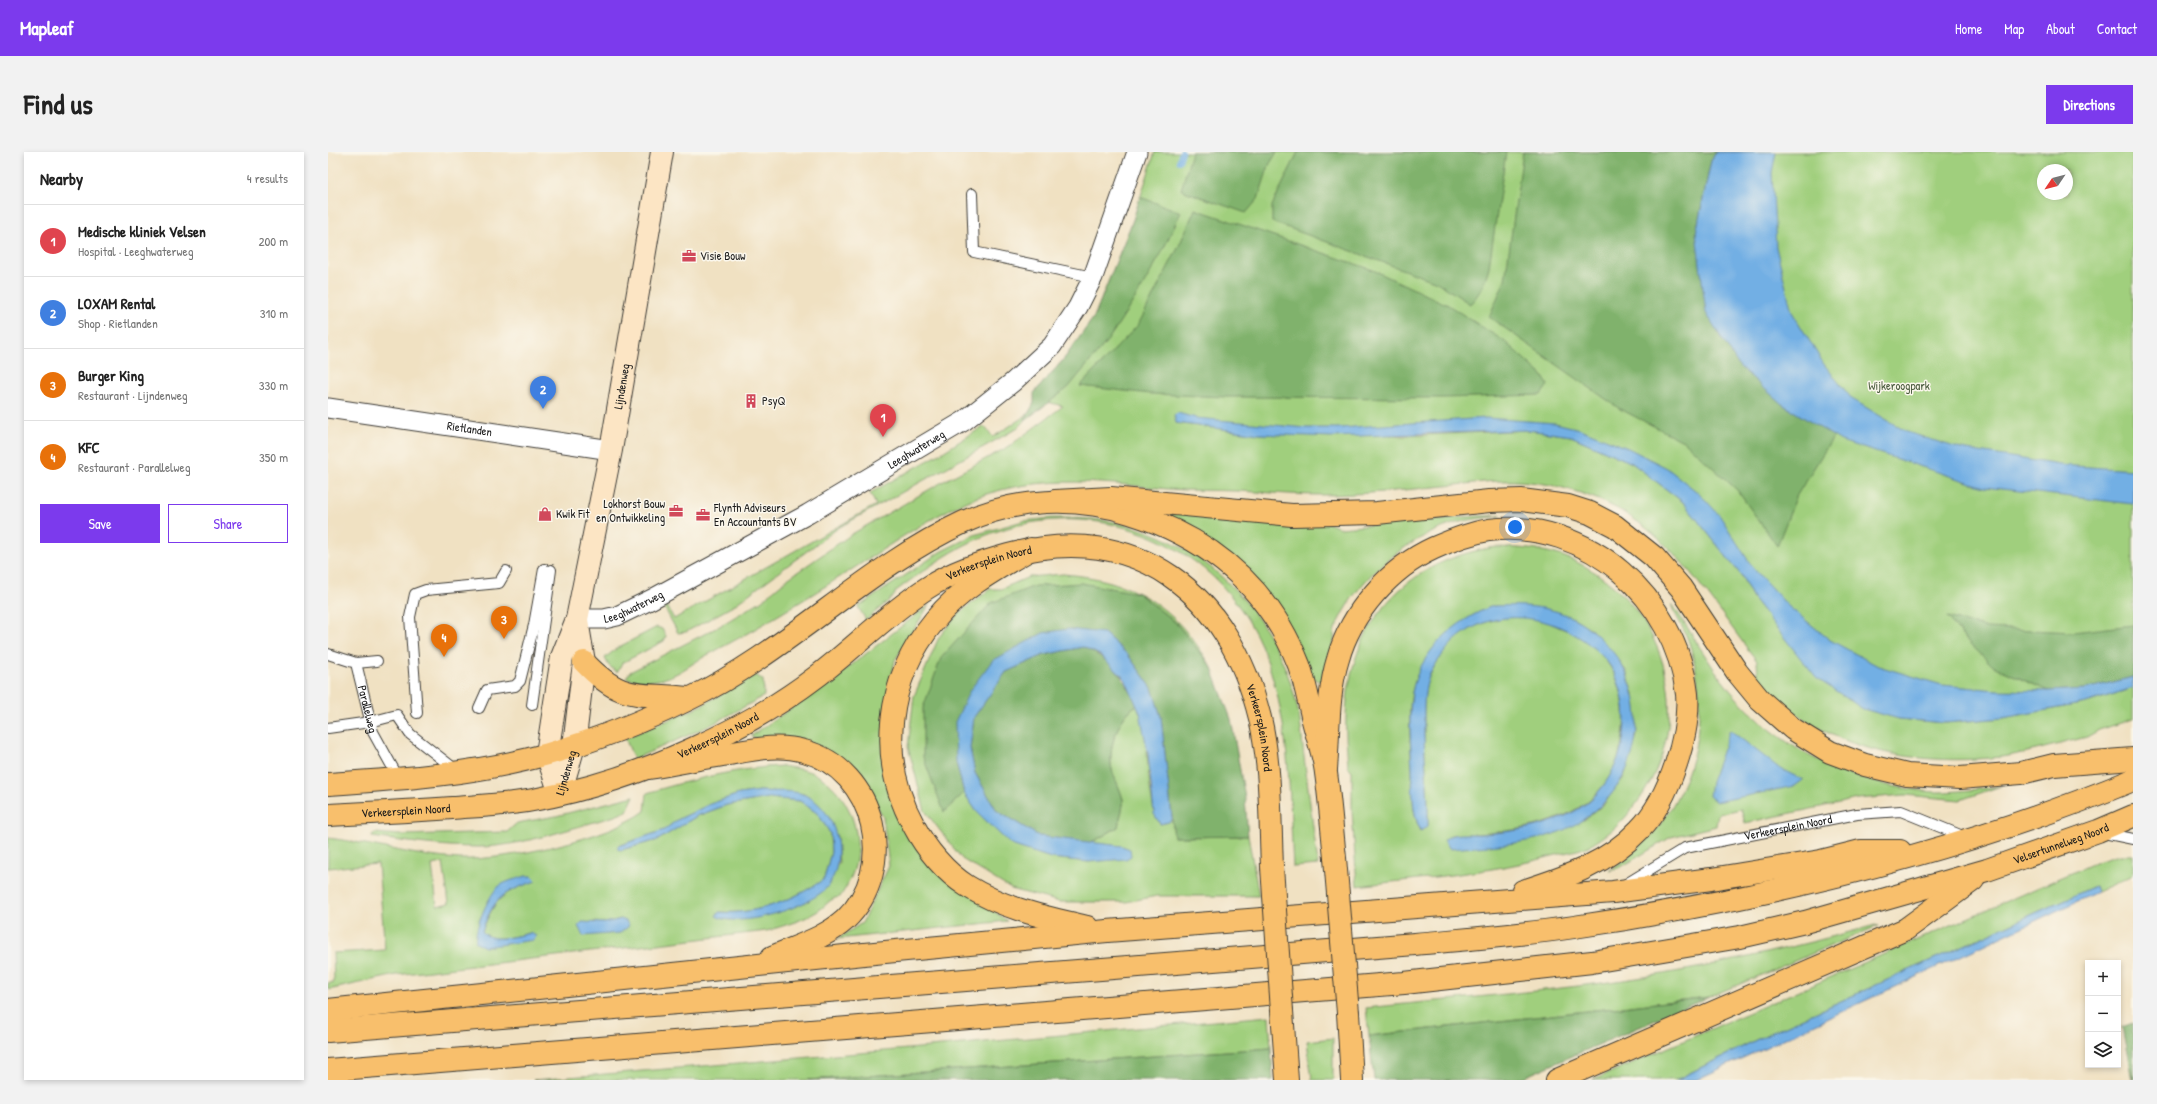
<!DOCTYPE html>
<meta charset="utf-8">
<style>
body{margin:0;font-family:"Patrick Hand",sans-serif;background:#f2f2f2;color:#222}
.controls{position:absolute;right:12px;bottom:12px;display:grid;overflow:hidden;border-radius:0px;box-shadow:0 2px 6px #0003}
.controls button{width:36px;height:36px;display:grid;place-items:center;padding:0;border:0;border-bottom:1px solid #e0e0e0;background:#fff;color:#222;font:20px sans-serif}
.compass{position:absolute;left:1709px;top:12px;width:36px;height:36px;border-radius:50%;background:#fff;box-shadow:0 2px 6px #0003;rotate:235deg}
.you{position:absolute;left:1187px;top:375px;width:14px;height:14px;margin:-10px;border:3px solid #fff;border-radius:50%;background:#1a73e8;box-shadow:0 0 0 6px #1a73e833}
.badge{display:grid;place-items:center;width:26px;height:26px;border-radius:50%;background:#7c3aed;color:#fff;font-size:13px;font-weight:700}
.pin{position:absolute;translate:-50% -33px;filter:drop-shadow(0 1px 2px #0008)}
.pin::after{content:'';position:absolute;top:21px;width:14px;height:12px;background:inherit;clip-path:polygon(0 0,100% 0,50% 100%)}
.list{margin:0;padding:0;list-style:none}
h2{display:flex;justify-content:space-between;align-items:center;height:52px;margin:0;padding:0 16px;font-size:17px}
h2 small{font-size:13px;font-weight:400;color:#767676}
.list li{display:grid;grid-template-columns:26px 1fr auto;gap:12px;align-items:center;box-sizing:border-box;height:72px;padding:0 16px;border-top:1px solid #e0e0e0}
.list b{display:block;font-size:15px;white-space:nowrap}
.list p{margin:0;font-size:13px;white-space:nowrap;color:#767676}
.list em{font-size:13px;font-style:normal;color:#767676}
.actions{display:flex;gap:8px;padding:12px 16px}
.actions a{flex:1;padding:9px 0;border:1px solid #7c3aed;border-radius:0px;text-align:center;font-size:14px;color:#7c3aed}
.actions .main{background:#7c3aed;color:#fff}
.icon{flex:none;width:22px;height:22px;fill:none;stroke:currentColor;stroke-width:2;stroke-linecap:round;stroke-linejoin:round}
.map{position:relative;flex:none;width:1805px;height:928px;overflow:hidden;border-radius:0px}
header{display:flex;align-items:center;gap:24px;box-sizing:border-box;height:56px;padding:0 20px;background:#7c3aed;color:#fff}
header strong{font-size:19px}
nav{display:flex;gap:22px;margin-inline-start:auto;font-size:14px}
.intro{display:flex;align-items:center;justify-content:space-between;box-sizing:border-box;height:96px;padding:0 24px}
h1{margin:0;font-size:28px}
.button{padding:10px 18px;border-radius:0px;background:#7c3aed;color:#fff;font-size:14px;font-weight:700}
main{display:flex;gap:24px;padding:0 24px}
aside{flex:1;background:#fff;border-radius:0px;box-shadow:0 2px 6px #0003}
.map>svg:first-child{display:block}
.green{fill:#a0cf7d;stroke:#5e764c;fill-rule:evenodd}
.forest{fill:#80b26c;stroke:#4e6744}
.water{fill:#72afe4;stroke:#476680}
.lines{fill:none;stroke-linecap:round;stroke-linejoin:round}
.stream{stroke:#72afe4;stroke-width:6}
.lane-casing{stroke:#3c3a35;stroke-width:12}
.street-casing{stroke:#3c3a35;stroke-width:21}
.secondary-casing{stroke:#3c3a35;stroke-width:24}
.primary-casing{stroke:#3c3a35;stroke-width:24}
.highway-casing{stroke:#3c3a35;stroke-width:24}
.lane{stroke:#fff;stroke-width:10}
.street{stroke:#fff;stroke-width:19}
.secondary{stroke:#fce5c4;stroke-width:22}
.primary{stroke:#f8bf6c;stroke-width:22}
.highway{stroke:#f8bf6c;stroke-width:22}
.primary-bridge-casing{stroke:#3c3a35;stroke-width:24;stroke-linecap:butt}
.primary-bridge{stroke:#f8bf6c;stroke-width:22}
.labels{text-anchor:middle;stroke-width:3;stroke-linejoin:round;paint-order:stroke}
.poi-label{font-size:12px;fill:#1c1c1c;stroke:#fbf7ec;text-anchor:start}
.street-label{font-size:12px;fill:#1c1c1c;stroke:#fbf7ec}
.park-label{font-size:12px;fill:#4a5b3e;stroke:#fbf7ec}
</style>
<header>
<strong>Mapleaf</strong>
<nav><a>Home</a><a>Map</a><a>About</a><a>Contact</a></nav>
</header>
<div class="intro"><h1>Find us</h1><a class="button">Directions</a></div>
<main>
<aside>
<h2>Nearby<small>4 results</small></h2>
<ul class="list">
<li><span class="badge" style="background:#e0444e">1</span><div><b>Medische kliniek Velsen</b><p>Hospital · Leeghwaterweg</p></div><em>200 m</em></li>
<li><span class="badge" style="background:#3f7fe0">2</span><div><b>LOXAM Rental</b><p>Shop · Rietlanden</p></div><em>310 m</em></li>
<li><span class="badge" style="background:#e8710a">3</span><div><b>Burger King</b><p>Restaurant · Lijndenweg</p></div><em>330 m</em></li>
<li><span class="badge" style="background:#e8710a">4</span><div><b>KFC</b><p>Restaurant · Parallelweg</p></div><em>350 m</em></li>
</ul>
<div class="actions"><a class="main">Save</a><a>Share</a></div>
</aside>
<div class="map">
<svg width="1805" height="928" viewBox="0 0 1805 928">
<rect width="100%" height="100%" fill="#fbf7ec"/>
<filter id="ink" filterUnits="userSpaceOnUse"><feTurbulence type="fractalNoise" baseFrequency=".025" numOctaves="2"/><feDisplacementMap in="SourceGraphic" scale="8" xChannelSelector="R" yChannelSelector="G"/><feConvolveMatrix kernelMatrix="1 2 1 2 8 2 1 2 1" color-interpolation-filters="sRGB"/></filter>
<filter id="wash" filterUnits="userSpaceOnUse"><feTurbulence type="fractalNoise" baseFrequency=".012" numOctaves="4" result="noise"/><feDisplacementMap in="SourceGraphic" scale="16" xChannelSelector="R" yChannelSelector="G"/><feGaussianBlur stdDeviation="0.9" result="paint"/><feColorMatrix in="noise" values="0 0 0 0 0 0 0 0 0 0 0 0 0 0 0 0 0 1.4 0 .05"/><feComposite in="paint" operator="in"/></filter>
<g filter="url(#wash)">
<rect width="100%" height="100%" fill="#f0e1c2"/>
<g class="green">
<path d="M827,0H1805V532L1667,556L1500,508L1375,362L1317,313L1263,288L1210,274L1005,280L848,271L931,282L1077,284L1200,278L1243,284L1304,311L1355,350L1413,423L1425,446L1460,490L1571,567L1617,571L1675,566L1758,551L1805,536V567L1771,578L1759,585C1730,592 1701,601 1673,605C1609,612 1544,606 1487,574C1466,562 1447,543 1430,525L1429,509C1384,452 1347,383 1278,351C1249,338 1219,330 1187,329C1164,328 1140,332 1117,334C1076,338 1034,343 991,343C964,343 937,340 909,339C886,338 863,339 840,337C768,330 703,321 635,351C600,367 568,389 537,409C487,441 437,473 385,500C368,508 353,522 335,527C323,530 310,530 298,526L302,520L390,475L433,449L458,428L524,382L616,329L680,295L735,254L723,251L706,241L736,207L766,165L805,68ZM1715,18H1739V42H1715Z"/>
<path d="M700,262L696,269L688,277L510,376L405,454L358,480L350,481L336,455L339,454L346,467L548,353L542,341L610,303L656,274L665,285Z"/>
<path d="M836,358L1000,371L1012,376L1150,364H1173C1157,366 1140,367 1125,372C1074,389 1027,428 1007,477C1005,481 1007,485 1006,489C1002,503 997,516 993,530L981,525L951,457L833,362Z"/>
<path d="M724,366C743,366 762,366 781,369C876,386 948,462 969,554C973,570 974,588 976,605C981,641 985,677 990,713L965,715C961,641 963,563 933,493C889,393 777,345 673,378C634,390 600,415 568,439L566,444L538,468L530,455L612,400L646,383L695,369Z"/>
<path d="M1169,395C1193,396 1219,397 1242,407C1332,446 1370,555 1317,639C1305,658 1290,676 1271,688C1255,699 1246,698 1228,703C1164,721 1095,726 1029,734L1024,660V619L1020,614C1019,597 1017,581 1018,565C1020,472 1078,407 1169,395ZM1165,454H1183L1246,466L1263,477L1278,492L1298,519L1306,542L1309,583L1296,625L1276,652L1256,668L1122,697V683C1194,681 1283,672 1295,584C1299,556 1294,529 1276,506C1265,492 1248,482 1233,476C1226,473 1218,469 1211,467C1183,460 1144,470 1124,490C1116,498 1108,511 1103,521C1096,533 1096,549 1096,563C1095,600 1101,637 1100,673L1093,679C1083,662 1085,639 1084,619C1083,596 1079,562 1084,540C1095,499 1126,469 1165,454Z"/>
<path d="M735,422C806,427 846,454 883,514L848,471L810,441L613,506L616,659L636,641L649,660L684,693L723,706L761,710L794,694L763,691L790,675C791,667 796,655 795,647C792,638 787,628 784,618C779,598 790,564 809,553C825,588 815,642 832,672L841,670L844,666L846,685L920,684L931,744H829L798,750H732L683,737L634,707L597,659L580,595L586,544L611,485L630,462L662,437H673L701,425Z"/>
<path d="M1344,452C1363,480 1380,511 1401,537C1446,592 1513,628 1582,637C1591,638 1601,640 1609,640C1630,640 1652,637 1673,634L1632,648L1577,643L1530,647L1417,671L1413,657L1390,662L1388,674L1343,685L1293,715L1281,719C1297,707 1314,694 1327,679C1368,628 1381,563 1364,501C1361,488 1355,476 1349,465C1347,461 1343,455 1344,452Z"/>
<path d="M601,453L567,508L557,560L563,631L636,736L679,769L509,787L534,771L561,714L555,665L538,634L423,584L508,525Z"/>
<path d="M329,475L334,477L338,484L336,489L294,511L289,520L281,514L277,506L289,496Z"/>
<path d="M428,523L435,528L436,544L381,574L306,607L297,586L367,557Z"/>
<path d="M454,614C465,616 477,617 487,622C518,638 534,675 528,709C526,722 519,734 512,745C503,746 500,751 494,756C479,768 457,773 439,779L68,823L0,838V831L6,830L5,801L57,798L50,712L0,716V686C44,691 87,705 132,707C177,709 281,686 317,659L319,641C362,628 409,616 454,614ZM432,639L476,642L500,664L509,685L511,711L481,749L444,762L401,768L392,760C429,763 466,748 496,727L503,700L502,681L490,662L472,649L441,646L399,653L369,664L330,688L293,698L290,694L336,678L349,668L382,652L411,642ZM115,711L121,751L109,754L104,713ZM198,724L204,725L207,729C174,741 168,745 154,779C163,792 188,784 202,781L157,795L151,768L159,754ZM293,767L292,781L259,783L265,770L277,771Z"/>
<path d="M306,644L299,659L287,664C247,675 191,695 151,695C115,695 80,690 44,685V683L47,681L73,683L179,680L189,671L228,664Z"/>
<path d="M1791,703H1805V723L1769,740L1767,734L1440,882L1348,928H1265L1769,710Z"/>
<path d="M1547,773L1550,774L1381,845L1041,884L1038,856C1152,844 1267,836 1379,814C1435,802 1491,789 1547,773Z"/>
<path d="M941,864L943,896L480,928H205L580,897Z"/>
<path d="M1005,886V928H984L979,889Z"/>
</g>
<g class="forest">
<path d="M864,0H949L941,13L930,47L918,61L853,38Z"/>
<path d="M970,0H1178L1161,115C1157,129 1153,141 1142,152L1109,130L944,70V54Z"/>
<path d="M1195,0H1388L1383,9L1368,81L1454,252L1506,284L1469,343L1449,394L1409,338L1357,290L1292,257L1161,165L1177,128Z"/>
<path d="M812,45L853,60L833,102L813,137L780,188L740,236L696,269L706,251V241L736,207L766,165L805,68Z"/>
<path d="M867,57L1045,118L1120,153L1176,189L1214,223L1220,233L1213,243L1115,246L898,245L823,242L752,234L810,173L851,94Z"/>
<path d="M753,431L810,441L848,471L883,514L903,567L917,646L920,684L846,685L833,565L824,536L800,503L776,481L664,509L628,610L636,641L616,660L595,605V556L613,506L663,451L707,434Z"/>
<path d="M1619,465L1659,476L1745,480L1805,473V525L1758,537L1720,539L1665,514L1637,487Z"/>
<path d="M755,495C785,509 795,524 809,553C790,564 779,598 784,618C787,628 793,638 795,648C796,655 791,667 790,675L763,691L711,684L669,659L647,621L642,596L646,565L678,520L716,503Z"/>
<path d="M1381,845L1189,928H1046L1041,884Z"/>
<path d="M1805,871V928H1804L1794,875Z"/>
<path d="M943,896L945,928H480Z"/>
</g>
<g class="water">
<path d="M1388,0H1448L1444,21L1448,95L1464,160L1495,211L1524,247L1579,280L1633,297L1732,313L1805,318V352L1656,335L1513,289L1454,252L1411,214L1378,161L1368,81L1383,9Z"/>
<path d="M850,261L868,266L979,276H1011L1158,266L1227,271L1252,277L1300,296L1339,316L1373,343L1392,364L1425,416L1460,454L1502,488L1550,514L1614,533L1669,538L1720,539L1758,537L1805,525V536L1758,551L1675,566L1617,571L1571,567L1535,557L1488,526L1425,446L1413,423L1355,350L1304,311L1243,284L1200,278L1004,285L931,282L848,271L846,263Z"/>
<path d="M1165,454C1193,453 1219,453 1245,466C1256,471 1265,479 1273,487C1328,539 1318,626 1256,667C1218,693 1167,693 1122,697L1116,688C1126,679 1142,683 1155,682C1195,679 1245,671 1272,638C1285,622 1293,603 1296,583C1299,557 1294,524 1274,504C1232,460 1155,447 1115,502C1111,508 1105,515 1102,522C1096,536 1096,551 1096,565C1095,601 1101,637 1100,673L1093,679C1083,661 1085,638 1084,617C1083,593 1080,566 1084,541C1091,500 1127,468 1165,454Z"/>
<path d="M740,477L776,481L800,503L824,536L833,565L844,666L841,670L832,672L826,662L820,602L812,561L797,527L772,503L755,495L716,503L678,520L646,565L642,596L647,621L669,659L711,684L794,694L802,697L803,704L798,707L761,710L723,706L683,693L649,660L636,641L628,610L627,570L642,538L664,509L715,481Z"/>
<path d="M1402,578L1451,616L1475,628L1467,634L1388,650L1381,644L1383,630Z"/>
<path d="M432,639C445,640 464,637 477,643C509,657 520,706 500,734C486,754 409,778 388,764L391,760C429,763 466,748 496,727L503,700L502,681L490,662L472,649L441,646L399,653L369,664L330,688L293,698L289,697L290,694L336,678L349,668L382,652L411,642Z"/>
<path d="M198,724H203L208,729C174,741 167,744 154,779C163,792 188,784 202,781L208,784L206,788L157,795L148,791C145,779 160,745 169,736C176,729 189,727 198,724Z"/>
<path d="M1767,734L1769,740L1368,928H1348L1440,882Z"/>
<path d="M293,767L298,769L301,774L292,781L255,784L250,774L254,770L277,771Z"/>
</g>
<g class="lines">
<path class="stream" d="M851,9L854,0"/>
</g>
</g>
<g filter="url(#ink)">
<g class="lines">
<defs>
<g id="lane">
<path d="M644,42L646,100L765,125"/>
<path id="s1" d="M0,502L28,511L45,580L71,627"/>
<path d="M28,511L49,509"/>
<path d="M204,553L223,418"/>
<path d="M151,556L159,538L187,534L192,529L206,473L216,417"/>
<path d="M89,561L82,465L87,442L98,438L171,431L178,419"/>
<path d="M0,576L42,570L69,563L82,582L128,618"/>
<path d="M1776,681L1805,687"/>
<path id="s2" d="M1298,732L1357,696L1529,662L1573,659L1637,685"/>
</g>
<g id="street">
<path id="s3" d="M0,256L283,298"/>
<path id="s4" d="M249,467H276L289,464L324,447L480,362L636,269L685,230L724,194L750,155L765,125L809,0"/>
</g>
<g id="secondary">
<path id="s5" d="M232,642L219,602L234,505L249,467L283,298L334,0"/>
<path id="s6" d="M232,642L246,594L256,510L249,468"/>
</g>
<g id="primary">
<path d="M256,510C295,551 309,540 360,546"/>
<path d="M0,632C74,627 149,622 220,602C269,588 316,569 361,547C459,500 537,416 636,370C688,346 748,344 802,361C882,386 940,434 971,513C977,530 980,547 984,564C988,583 996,602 998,621C1002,649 1004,678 1007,706"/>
<path id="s7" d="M0,663C41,661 83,659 124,656C151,654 178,653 205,648C259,638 314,620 364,597C407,578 450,554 488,525C525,497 560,461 599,436C624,420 651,411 680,403C810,368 901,441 932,566C943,613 942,667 944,715"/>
<path d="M954,859L959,928"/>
<path d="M1020,861L1024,928"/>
</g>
<g id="highway">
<path d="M727,349L783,346L964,363L1049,361L1161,349L1193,348L1240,354L1262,361L1287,374L1326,405L1353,436L1409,520L1432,548L1465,577L1502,600L1537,613L1579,623L1632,626L1693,621L1726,613L1805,607"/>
<path d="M703,397C668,417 633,436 607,468C558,527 549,607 586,674C598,697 617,720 639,734C676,757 717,765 759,775"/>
<path d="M321,616C346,612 370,607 395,603C423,598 449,591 476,599C548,618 571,717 517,768C497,786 469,794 444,805"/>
<path d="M998,617C1001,581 999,542 1010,507C1023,460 1062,416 1106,396C1124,388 1142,381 1161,378C1260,366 1348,447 1359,542C1361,565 1355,591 1348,612C1340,636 1329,660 1311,678C1279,712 1238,725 1195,739"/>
<path d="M0,858L536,802L779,779L1285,740L1383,727L1493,709L1533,699H1572"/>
<path d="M0,879L1087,792C1140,787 1193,783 1246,775C1437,747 1626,702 1805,628"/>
<path id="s8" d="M0,918L1076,831L1264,810L1412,785L1477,770L1659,718L1770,679L1805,664"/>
<path d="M1229,928L1578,777L1645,728"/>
</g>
</defs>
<use href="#lane" class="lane-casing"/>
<use href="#street" class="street-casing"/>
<use href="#secondary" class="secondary-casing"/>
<use href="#primary" class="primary-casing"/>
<use href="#highway" class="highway-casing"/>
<use href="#lane" class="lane"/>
<use href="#street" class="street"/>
<use href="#secondary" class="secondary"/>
<use href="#primary" class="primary"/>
<use href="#highway" class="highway"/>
<defs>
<g id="primary-bridge">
<path d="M1007,706L1020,861"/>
<path d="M944,715L954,859"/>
</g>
</defs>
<use href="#primary-bridge" class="primary-bridge-casing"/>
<use href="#primary-bridge" class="primary-bridge"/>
</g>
</g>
<defs>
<symbol id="office-bare" viewBox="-9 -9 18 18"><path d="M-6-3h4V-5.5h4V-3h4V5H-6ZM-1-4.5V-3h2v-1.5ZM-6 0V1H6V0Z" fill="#d1495b" stroke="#fbf7ec" stroke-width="2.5" paint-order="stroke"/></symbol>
<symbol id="building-bare" viewBox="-9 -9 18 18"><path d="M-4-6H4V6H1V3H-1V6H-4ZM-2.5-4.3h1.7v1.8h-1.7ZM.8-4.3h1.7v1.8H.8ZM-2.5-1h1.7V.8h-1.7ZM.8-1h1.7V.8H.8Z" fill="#d1495b" stroke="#fbf7ec" stroke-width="2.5" paint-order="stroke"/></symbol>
<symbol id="shop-bare" viewBox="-9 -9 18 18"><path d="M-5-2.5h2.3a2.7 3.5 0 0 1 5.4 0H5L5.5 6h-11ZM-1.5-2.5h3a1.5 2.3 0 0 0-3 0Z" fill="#d1495b" stroke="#fbf7ec" stroke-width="2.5" paint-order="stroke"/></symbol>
</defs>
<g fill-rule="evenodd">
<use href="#office-bare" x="351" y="94" width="20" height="20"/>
<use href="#building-bare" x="413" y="239" width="20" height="20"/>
<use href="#office-bare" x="338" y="349" width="20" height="20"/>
<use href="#shop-bare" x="207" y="352" width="20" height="20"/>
<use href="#office-bare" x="365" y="353" width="20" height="20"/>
</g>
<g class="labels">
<g class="poi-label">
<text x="372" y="108">Visie Bouw</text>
<text x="434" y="253">PsyQ</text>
<text x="337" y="356" text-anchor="end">Lokhorst Bouw<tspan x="337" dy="14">en Ontwikkeling</tspan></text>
<text x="386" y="360">Flynth Adviseurs<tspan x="386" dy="14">En Accountants BV</tspan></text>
<text x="228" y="366">Kwik Fit</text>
</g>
<g class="street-label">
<text dy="4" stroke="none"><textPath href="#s5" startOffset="418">Lijndenweg</textPath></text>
<text dy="4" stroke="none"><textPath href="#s3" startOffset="143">Rietlanden</textPath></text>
<text dy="4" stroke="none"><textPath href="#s4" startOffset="383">Leeghwaterweg</textPath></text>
<text dy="4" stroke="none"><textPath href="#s7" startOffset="726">Verkeersplein Noord</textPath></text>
<text dy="4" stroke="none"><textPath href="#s4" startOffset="59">Leeghwaterweg</textPath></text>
<text dy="4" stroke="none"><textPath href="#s1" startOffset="77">Parallelweg</textPath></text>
<text dy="4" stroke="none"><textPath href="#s7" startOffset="1097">Verkeersplein Noord</textPath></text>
<text dy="4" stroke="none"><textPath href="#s7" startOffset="402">Verkeersplein Noord</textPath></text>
<text dy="4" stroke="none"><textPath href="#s6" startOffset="22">Lijndenweg</textPath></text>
<text dy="4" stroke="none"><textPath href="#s7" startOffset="78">Verkeersplein Noord</textPath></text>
<text dy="4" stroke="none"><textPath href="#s2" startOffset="174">Verkeersplein Noord</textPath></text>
<text dy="4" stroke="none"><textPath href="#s8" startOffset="1753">Velsertunnelweg Noord</textPath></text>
</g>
<g class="park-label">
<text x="1571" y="238">Wijkeroogpark</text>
</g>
</g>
</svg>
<div class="controls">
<button>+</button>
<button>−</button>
<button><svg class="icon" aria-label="layers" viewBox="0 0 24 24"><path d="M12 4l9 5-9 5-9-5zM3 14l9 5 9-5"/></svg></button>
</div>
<svg class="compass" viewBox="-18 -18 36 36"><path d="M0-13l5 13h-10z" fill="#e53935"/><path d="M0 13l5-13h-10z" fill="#767676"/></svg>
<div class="you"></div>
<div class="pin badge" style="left:555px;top:285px;background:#e0444e">1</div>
<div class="pin badge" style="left:215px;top:257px;background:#3f7fe0">2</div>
<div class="pin badge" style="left:176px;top:487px;background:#e8710a">3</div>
<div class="pin badge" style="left:116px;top:505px;background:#e8710a">4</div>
</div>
</main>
